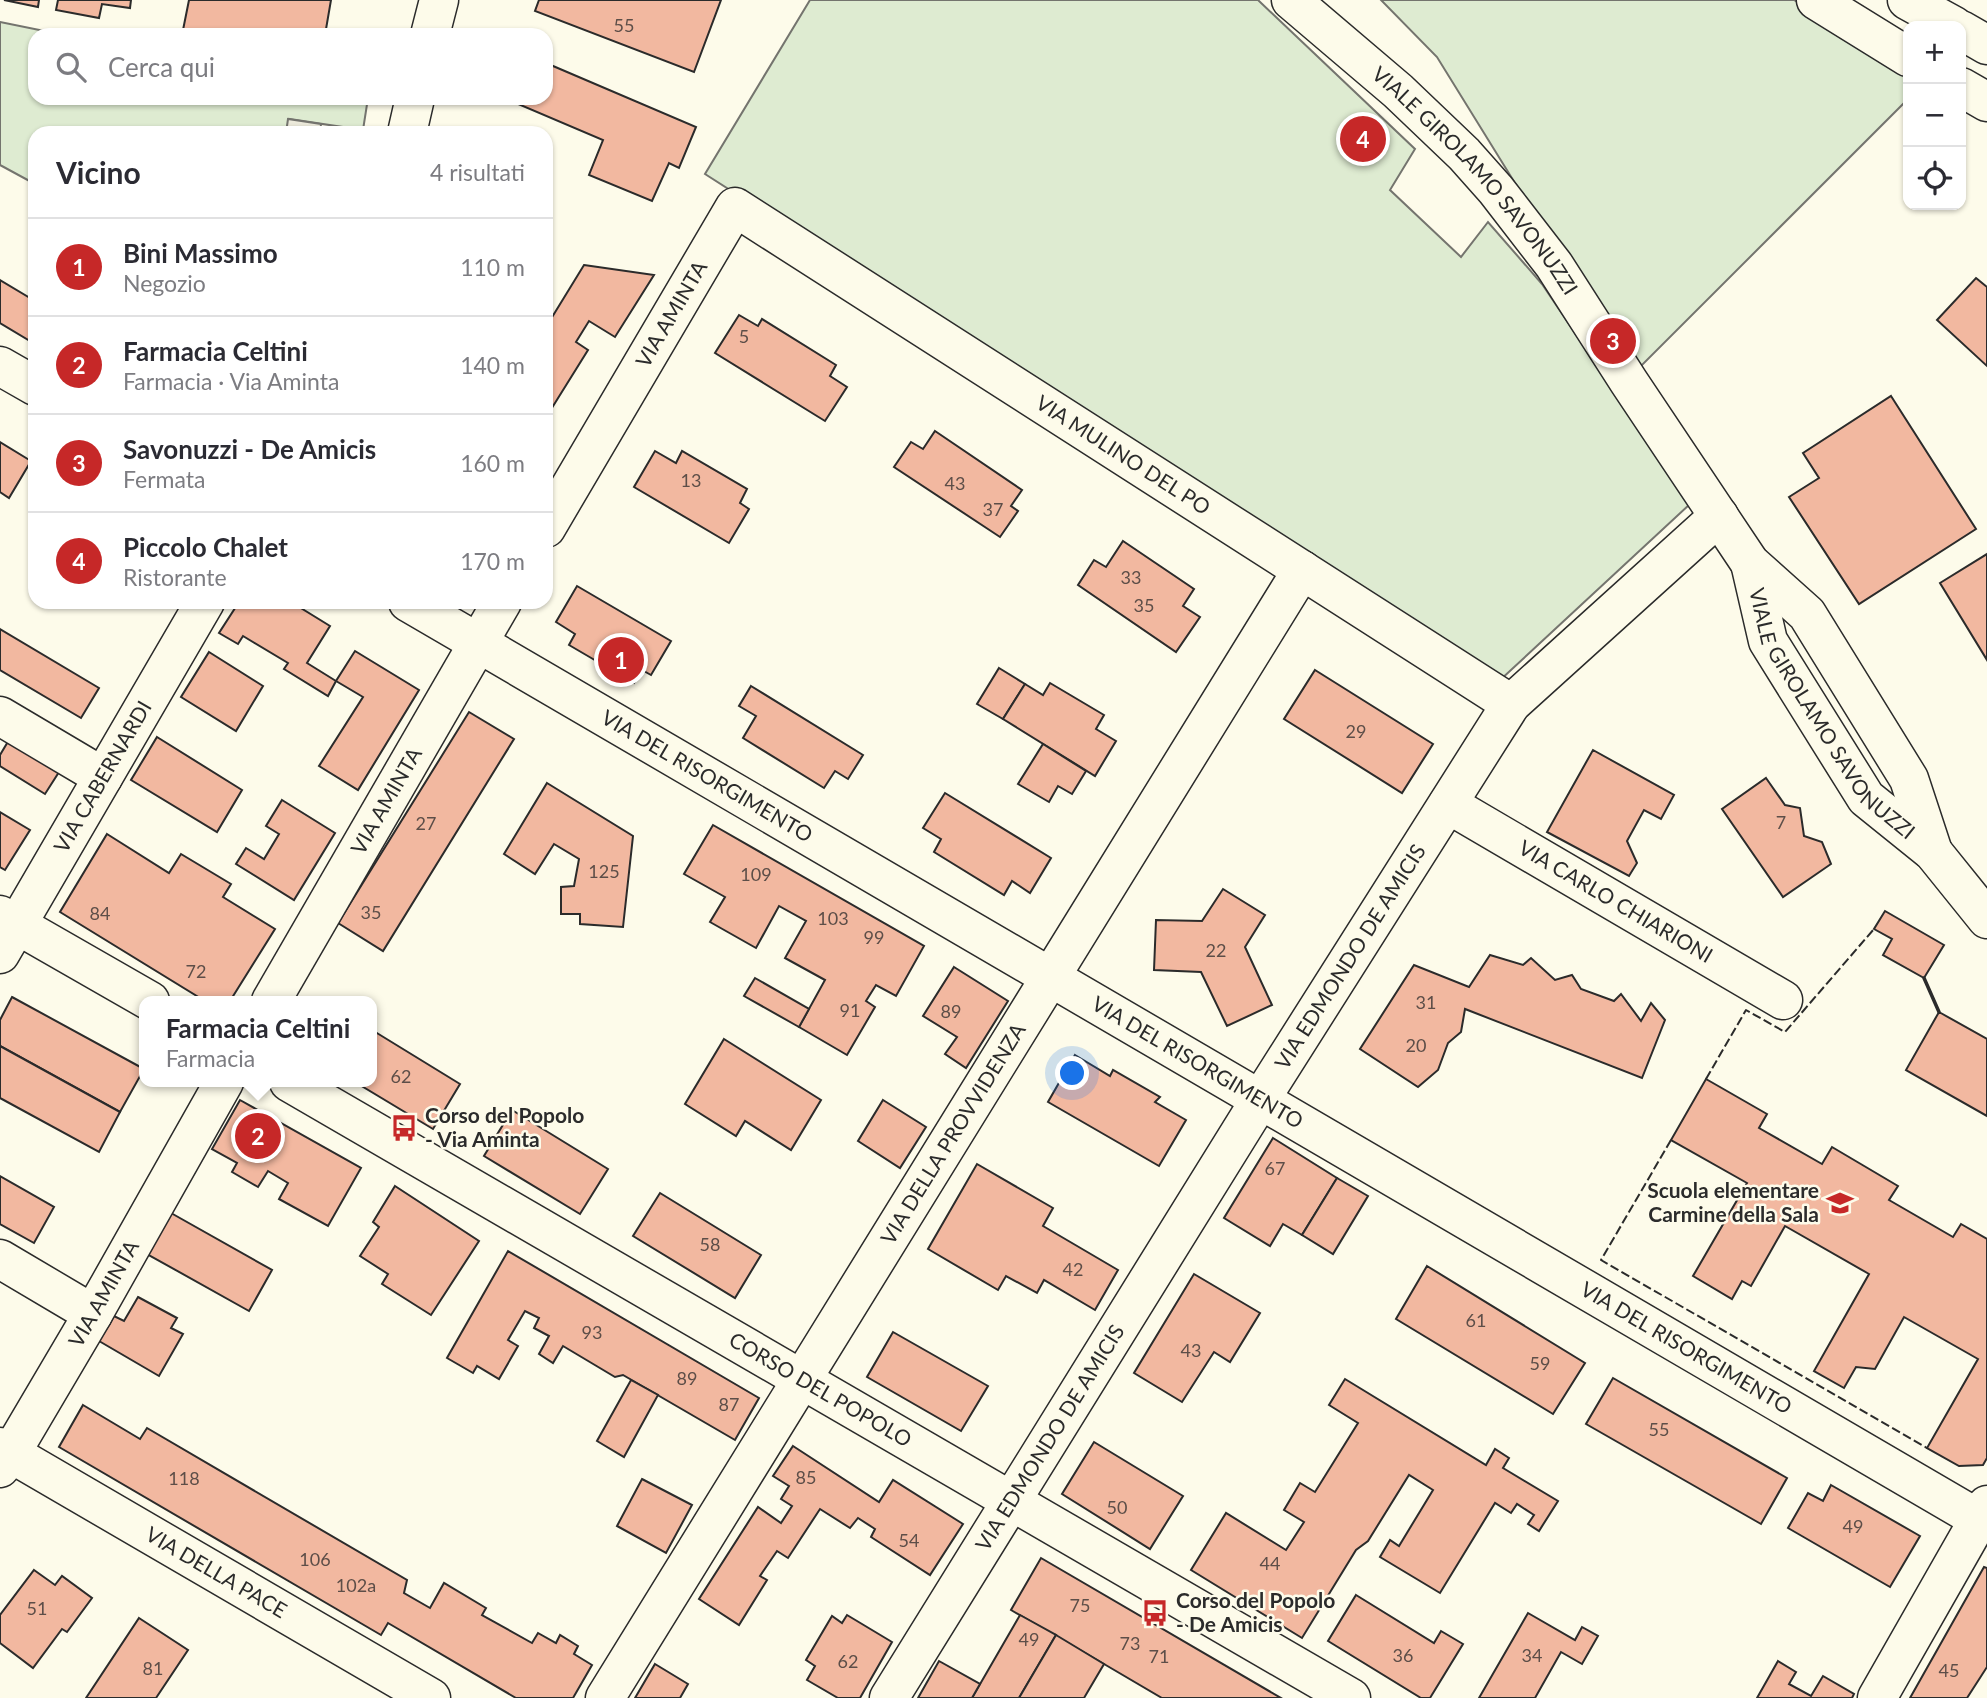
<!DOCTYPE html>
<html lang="it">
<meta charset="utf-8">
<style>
body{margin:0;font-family:Lato,sans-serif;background:#f7f7f7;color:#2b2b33}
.controls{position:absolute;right:21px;top:21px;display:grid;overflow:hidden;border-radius:14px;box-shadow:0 2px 5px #0004}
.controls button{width:63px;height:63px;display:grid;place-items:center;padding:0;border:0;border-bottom:2px solid #e1e1e2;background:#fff;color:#2b2b33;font:35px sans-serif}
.you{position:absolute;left:1073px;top:1074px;width:24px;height:24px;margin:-18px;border:5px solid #fff;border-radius:50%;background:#1a73e8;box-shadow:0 0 0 10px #1a73e833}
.badge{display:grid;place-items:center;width:46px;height:46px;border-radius:50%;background:#c62828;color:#fff;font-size:23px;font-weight:700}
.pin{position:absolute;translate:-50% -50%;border:4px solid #fff;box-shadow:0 2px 7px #0006}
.popup{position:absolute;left:139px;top:996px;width:238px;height:91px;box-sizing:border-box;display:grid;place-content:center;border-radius:14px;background:#fff;filter:drop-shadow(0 2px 5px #0005);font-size:23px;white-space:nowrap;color:#7c7c81}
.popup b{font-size:26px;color:#2b2b33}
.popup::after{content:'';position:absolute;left:50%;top:100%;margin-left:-14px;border:14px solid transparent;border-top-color:#fff}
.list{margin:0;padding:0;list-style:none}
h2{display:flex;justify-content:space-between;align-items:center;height:91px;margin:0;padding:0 28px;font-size:30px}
h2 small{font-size:23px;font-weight:400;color:#7c7c81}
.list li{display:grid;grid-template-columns:46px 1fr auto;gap:21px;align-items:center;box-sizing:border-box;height:98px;padding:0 28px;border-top:2px solid #e1e1e2}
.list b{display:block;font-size:26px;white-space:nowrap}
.list p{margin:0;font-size:23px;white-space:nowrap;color:#7c7c81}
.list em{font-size:23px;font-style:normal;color:#7c7c81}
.icon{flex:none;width:38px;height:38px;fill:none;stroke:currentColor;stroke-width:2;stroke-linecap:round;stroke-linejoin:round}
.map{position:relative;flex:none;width:1987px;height:1698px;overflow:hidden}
.search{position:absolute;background:#fff;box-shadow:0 2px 5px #0004;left:28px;top:28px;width:525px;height:77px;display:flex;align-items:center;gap:18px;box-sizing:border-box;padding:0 24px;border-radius:21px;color:#7c7c81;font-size:26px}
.panel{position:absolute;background:#fff;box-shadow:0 2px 5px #0004;left:28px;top:126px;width:525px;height:483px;border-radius:21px}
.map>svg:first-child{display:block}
.green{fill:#deebd1;stroke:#74746e;stroke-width:2}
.parking{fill:#eceadb;stroke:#74746e;stroke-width:2}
.building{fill:#f2b8a0;stroke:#2b2b2b;stroke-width:2}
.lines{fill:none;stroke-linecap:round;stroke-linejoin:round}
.minor-casing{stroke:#2b2b2b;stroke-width:41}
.major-casing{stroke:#2b2b2b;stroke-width:41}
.minor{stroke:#fdfbea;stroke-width:38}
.major{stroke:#fdfbea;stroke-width:38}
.fence{stroke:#2b2b2b;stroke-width:2;stroke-dasharray:9 3.5;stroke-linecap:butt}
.wall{stroke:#2b2b2b;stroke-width:3.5}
.labels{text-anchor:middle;stroke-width:5;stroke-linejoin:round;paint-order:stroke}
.number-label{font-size:18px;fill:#5d4e48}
.street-label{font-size:21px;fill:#2b2b2b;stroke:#fdfbea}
.poi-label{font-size:21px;font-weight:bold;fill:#2b2b2b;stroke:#fdfbea;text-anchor:start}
</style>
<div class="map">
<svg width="1987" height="1698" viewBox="0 0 1987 1698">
<rect width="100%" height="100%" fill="#fdfbea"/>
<g class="green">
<path d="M810,0H1258L1415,149L1390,190L1461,257L1488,222L1542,284L1690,504L1498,682L705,174Z"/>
<path d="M1381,0H1794L1908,70V99L1633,374L1437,57Z"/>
<path d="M0,22L64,35H35V98H368L363,130L289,119L286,133H35V184L0,165Z"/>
</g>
<path class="parking" d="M288,119L321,124L320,133H286Z"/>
<g class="building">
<path d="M4,0H39L38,7Z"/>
<path d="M58,0H131L130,8L102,4L99,18L56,10Z"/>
<path d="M189,0H331L325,35H182Z"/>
<path d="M539,0H721L694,72L535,11Z"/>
<path d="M546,63L696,127L679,168L669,163L652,201L589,175L603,140L511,101L512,98H546Z"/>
<path d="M584,265L654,275L615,337L589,321L576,342L588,350L550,411L546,409V327Z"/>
<path d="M1976,278L1987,287V366L1937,320Z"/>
<path d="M0,280L35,301V344L0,323Z"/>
<path d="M739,315L758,326L762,319L836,365L830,376L847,387L825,421L715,353Z"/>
<path d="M1891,396L1976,529L1859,604L1789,497L1819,478L1803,453Z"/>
<path d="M935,431L1022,490L1011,506L1018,511L1000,537L894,467L911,442L923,449Z"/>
<path d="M0,442L31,461L9,498L0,492Z"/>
<path d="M655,451L676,463L682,451L747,489L740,503L749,509L729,543L634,487Z"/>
<path d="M1123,541L1194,589L1183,606L1200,617L1176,652L1078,585L1094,560L1106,567Z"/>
<path d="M1987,554V660L1940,583Z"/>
<path d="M577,586L671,641L651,675L642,670L634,683L569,645L575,634L556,622Z"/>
<path d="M239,602H291L330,626L307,663L336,681L328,696L284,669L288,663L243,636L238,644L219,633Z"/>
<path d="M0,629L99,688L81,718L0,670Z"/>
<path d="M355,651L419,690L358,790L319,766L363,697L336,681Z"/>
<path d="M209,652L263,686L236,731L181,697Z"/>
<path d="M999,668L1025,684L1003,719L977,704Z"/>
<path d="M1315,670L1433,744L1402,793L1284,719Z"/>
<path d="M1050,683L1104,715L1096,729L1116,741L1095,776L1003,719L1025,684L1043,695Z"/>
<path d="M751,686L863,755L848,779L835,771L824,788L743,738L756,716L739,706Z"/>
<path d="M469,712L514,739L383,951L338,923Z"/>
<path d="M157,737L242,790L217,832L131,780Z"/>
<path d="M9,740L59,772L45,794L0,766V755Z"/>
<path d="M1043,744L1086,771L1072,794L1058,786L1049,802L1018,784Z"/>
<path d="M1593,750L1674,795L1661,819L1644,810L1627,841L1637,863L1629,876L1547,832Z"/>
<path d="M1766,778L1785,805L1800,808L1804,836L1822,842L1831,864L1783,897L1722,809Z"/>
<path d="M547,783L633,836L623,927L580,924V914H561V887L574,886L579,859L554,844L535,874L504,854Z"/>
<path d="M945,793L1051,858L1030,893L1012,881L1004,895L934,852L941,839L923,828Z"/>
<path d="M282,800L335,833L294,900L236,864L246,848L264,859L279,834L266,826Z"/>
<path d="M0,812L30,830L5,870L0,867Z"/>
<path d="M713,825L924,946L896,996L876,985L866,1001L875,1007L847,1055L799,1027L825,980L785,958L806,921L779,906L756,948L710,922L725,897L684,874Z"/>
<path d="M107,834L169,873L181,854L231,884L223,897L275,929L230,1001H205L60,912Z"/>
<path d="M1223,889L1265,915L1245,947L1272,1005L1227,1026L1201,972L1154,970L1156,920L1202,921Z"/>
<path d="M1885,911L1944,945L1924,978L1883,955L1892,939L1874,929Z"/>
<path d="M1490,955L1523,965L1531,958L1555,980L1572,975L1581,989L1614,1001L1621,994L1641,1021L1651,1003L1665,1020L1642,1078L1465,1009L1461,1032L1448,1043L1438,1070L1418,1087L1360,1049L1414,965L1469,987Z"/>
<path d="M954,967L1008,1001L966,1068L945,1054L957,1037L923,1016Z"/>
<path d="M755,978L809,1009L799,1027L744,996Z"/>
<path d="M12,997L144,1069L120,1112L0,1046V1020Z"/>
<path d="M1939,1012L1987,1039V1116L1906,1070Z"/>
<path d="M372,1030L460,1084L433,1129L355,1082H372Z"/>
<path d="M724,1039L821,1100L791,1150L745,1121L736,1136L685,1104Z"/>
<path d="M0,1046L120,1112L99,1152L0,1098Z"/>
<path d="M1075,1055L1110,1076L1113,1070L1160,1097L1155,1102L1186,1120L1159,1166L1048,1102Z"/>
<path d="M1706,1079L1767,1114L1759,1128L1822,1164L1832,1147L1898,1186L1889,1200L1953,1237L1961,1224L1987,1239V1458L1983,1465L1959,1466L1927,1448L1978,1359L1904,1317L1875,1369L1856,1367L1844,1388L1814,1371L1869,1274L1785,1226L1751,1286L1742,1281L1732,1299L1693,1276L1747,1183L1671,1140Z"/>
<path d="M240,1100L361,1168L328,1226L279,1199L288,1183L268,1171L258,1187L232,1172L237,1163L212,1149Z"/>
<path d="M883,1100L926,1127L900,1168L858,1141Z"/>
<path d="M512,1110L608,1169L580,1214L484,1156Z"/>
<path d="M1273,1138L1337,1178L1302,1235L1283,1224L1270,1246L1224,1218Z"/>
<path d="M977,1164L1053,1208L1043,1226L1118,1270L1095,1310L1044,1280L1037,1293L1006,1276L998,1290L928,1249Z"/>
<path d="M0,1176L54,1207L34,1243L0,1224Z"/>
<path d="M1337,1178L1368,1196L1333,1254L1302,1235Z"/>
<path d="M395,1186L479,1241L431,1315L382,1284L388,1274L360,1256L379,1227L373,1222Z"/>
<path d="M660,1193L761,1255L735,1298L633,1236Z"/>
<path d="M171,1213L272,1270L249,1311L147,1254Z"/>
<path d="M508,1251L759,1398L735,1440L623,1375L615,1377L563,1346L553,1363L539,1354L549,1336L534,1328L539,1318L525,1311L508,1340L518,1346L499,1379L477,1366L473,1373L447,1358Z"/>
<path d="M1427,1266L1585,1363L1553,1414L1396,1319Z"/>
<path d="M1194,1274L1260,1313L1230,1362L1214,1352L1182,1402L1134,1373Z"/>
<path d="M138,1297L177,1318L171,1328L183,1334L159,1376L99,1341L114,1316L124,1321Z"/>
<path d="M893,1332L988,1386L961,1431L867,1377Z"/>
<path d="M1613,1378L1787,1478L1761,1524L1586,1424Z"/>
<path d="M1345,1379L1486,1465L1495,1449L1509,1458L1503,1468L1558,1501L1539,1531L1528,1524L1534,1515L1517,1504L1511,1513L1495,1503L1440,1593L1380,1557L1390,1540L1399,1546L1433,1490L1409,1475L1368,1541L1356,1550L1302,1638L1191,1570L1226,1513L1286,1550L1304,1522L1284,1510L1300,1483L1315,1492L1358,1423L1329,1405Z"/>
<path d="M631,1380L658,1395L624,1457L597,1441Z"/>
<path d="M83,1405L140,1439L147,1428L407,1580L404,1593L430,1608L444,1583L486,1608L482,1615L532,1643L538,1633L556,1643L560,1635L578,1646L574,1654L592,1665L573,1698H516L388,1623L381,1635L59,1447Z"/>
<path d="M1094,1442L1183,1496L1150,1549L1062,1494Z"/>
<path d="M793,1446L879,1502L893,1480L963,1524L930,1575L871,1537L875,1529L858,1518L850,1528L820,1509L788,1558L777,1551L760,1576L767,1580L739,1625L699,1599L758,1507L781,1523L792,1506L781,1499L789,1486L773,1476Z"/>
<path d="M642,1479L692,1505L666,1553L617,1526Z"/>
<path d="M1831,1485L1920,1536L1890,1587L1788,1528L1808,1493L1823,1501Z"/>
<path d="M1041,1558L1281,1698H1162L1104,1664L1011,1610Z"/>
<path d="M1984,1567L1987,1568V1667L1967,1698H1910Z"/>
<path d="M34,1570L55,1585L62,1576L92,1598L67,1632L62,1629L33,1668L0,1643V1615Z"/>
<path d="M1356,1595L1434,1643L1441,1631L1463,1644L1430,1698H1421L1328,1641Z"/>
<path d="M1528,1613L1575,1640L1582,1627L1598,1636L1582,1664L1561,1652L1535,1698H1479Z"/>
<path d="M847,1615L892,1642L860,1698H838L807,1680L815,1666L806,1660L832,1616L842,1623Z"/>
<path d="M1020,1615L1056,1635L1019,1698H972Z"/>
<path d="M139,1618L188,1650L156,1698H86Z"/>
<path d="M1056,1635L1104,1664L1084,1698H1019Z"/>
<path d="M939,1661L980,1684L972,1698H918Z"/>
<path d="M1778,1661L1796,1672L1789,1684L1811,1696L1823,1676L1854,1694L1852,1698H1757Z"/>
<path d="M655,1664L688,1684L680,1698H635Z"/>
</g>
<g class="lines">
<defs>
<g id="minor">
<path id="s1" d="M1291,0L1398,91L1464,154L1496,190L1554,265L1629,382L1750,563L1807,614L1909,779L1933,852"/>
<path d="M430,35L439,0"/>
<path d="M407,133L415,98"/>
<path d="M0,366L35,386"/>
<path id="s2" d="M546,528L735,207L1511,704"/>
<path id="s3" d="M1750,563L1768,641L1866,798L1933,852L1987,919"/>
<path id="s4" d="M408,602L1987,1524"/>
<path d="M0,716L103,777"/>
<path id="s5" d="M1448,804L1783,1000"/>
<path d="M0,915L150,1001"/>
<path id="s6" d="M0,954L205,602"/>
<path id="s7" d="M271,1001L502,602"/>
<path id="s8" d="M289,1082L1351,1698"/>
<path d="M0,1259L93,1314"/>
<path id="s9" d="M0,1447L431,1698"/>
<path id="s10" d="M0,1468L11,1453L93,1314L224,1082"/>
<path id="s11" d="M605,1698L1302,570"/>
<path id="s12" d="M889,1698L1260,1100L1511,704L1719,516"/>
<path d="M1877,1698L1987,1505"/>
</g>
<g id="major">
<path d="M1816,0L1908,57"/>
<path d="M1907,0L1954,26"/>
<path d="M1961,30L1987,45"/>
<path d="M1961,87L1987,102"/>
</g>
</defs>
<use href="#minor" class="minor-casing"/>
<use href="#major" class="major-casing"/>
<use href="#minor" class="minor"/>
<use href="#major" class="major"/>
<g class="fence">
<path d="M1706,1079L1746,1010L1785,1032L1874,929"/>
<path d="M1671,1140L1601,1260L1927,1448"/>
</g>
<path class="wall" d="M1924,978L1939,1012"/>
</g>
<defs>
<symbol id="bus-bare" viewBox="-9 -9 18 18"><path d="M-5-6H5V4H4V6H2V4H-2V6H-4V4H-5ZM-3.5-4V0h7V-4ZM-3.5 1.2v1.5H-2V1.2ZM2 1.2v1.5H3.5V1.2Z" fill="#c62828" stroke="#fdfbea" stroke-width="2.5" paint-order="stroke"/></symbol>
<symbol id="school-bare" viewBox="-9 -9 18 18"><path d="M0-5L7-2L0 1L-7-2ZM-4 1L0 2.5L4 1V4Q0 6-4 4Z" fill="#c62828" stroke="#fdfbea" stroke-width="2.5" paint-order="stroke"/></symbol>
</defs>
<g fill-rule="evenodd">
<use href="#bus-bare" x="385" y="1109" width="38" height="38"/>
<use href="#school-bare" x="1821" y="1184" width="38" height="38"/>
<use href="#bus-bare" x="1136" y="1594" width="38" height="38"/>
</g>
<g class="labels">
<g class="number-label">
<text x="624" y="32">55</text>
<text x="744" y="343">5</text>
<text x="691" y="487">13</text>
<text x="955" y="490">43</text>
<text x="993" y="516">37</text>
<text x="1131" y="584">33</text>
<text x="1144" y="612">35</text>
<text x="1356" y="738">29</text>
<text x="1781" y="829">7</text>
<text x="426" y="830">27</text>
<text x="604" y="878">125</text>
<text x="756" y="881">109</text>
<text x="371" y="919">35</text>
<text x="100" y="920">84</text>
<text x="833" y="925">103</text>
<text x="874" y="944">99</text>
<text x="1216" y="957">22</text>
<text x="196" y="978">72</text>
<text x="1426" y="1009">31</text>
<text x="850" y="1017">91</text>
<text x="951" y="1018">89</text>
<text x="1416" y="1052">20</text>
<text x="401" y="1083">62</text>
<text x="1275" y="1175">67</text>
<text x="710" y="1251">58</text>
<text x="1073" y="1276">42</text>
<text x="1476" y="1327">61</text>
<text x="592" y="1339">93</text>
<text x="1191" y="1357">43</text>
<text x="1540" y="1370">59</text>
<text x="687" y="1385">89</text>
<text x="729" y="1411">87</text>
<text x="1659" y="1436">55</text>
<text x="806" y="1484">85</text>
<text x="184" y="1485">118</text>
<text x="1117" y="1514">50</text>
<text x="1853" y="1533">49</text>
<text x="909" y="1547">54</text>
<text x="315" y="1566">106</text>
<text x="1270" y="1570">44</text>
<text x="356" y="1592">102a</text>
<text x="1080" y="1612">75</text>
<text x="37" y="1615">51</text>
<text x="1029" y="1646">49</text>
<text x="1130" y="1650">73</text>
<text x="1403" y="1662">36</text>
<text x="1532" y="1662">34</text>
<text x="1159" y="1663">71</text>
<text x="848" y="1668">62</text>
<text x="153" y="1675">81</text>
<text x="1949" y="1677">45</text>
</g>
<g class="street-label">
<text dy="7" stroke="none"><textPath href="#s1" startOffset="259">VIALE GIROLAMO SAVONUZZI</textPath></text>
<text dy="7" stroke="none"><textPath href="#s2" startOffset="248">VIA AMINTA</textPath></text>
<text dy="7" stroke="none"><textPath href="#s2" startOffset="833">VIA MULINO DEL PO</textPath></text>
<text dy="7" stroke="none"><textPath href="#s3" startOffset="175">VIALE GIROLAMO SAVONUZZI</textPath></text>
<text dy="7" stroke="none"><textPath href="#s4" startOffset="346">VIA DEL RISORGIMENTO</textPath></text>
<text dy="7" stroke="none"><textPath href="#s6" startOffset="205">VIA CABERNARDI</textPath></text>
<text dy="7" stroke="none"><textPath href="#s7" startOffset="231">VIA AMINTA</textPath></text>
<text dy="7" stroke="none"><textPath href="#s5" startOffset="194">VIA CARLO CHIARIONI</textPath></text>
<text dy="7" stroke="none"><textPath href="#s12" startOffset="873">VIA EDMONDO DE AMICIS</textPath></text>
<text dy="7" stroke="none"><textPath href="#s4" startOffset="914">VIA DEL RISORGIMENTO</textPath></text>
<text dy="7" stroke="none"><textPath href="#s11" startOffset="663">VIA DELLA PROVVIDENZA</textPath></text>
<text dy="7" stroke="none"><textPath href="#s10" startOffset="203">VIA AMINTA</textPath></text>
<text dy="7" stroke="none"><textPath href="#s4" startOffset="1480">VIA DEL RISORGIMENTO</textPath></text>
<text dy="7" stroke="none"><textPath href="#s8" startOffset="614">CORSO DEL POPOLO</textPath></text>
<text dy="7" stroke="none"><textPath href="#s12" startOffset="306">VIA EDMONDO DE AMICIS</textPath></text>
<text dy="7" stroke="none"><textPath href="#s9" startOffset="250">VIA DELLA PACE</textPath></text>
</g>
<g class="poi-label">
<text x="425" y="1123">Corso del Popolo<tspan x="425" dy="24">- Via Aminta</tspan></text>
<text x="1819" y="1198" text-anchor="end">Scuola elementare<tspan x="1819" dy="24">Carmine della Sala</tspan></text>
<text x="1176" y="1608">Corso del Popolo<tspan x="1176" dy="24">- De Amicis</tspan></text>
</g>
</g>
</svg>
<div class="controls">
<button>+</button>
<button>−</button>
<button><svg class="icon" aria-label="locate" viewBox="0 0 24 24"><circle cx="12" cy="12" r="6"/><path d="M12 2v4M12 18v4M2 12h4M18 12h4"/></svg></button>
</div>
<div class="you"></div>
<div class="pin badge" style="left:621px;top:660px">1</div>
<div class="pin badge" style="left:258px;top:1136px">2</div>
<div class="popup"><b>Farmacia Celtini</b>Farmacia</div>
<div class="pin badge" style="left:1613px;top:341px">3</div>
<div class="pin badge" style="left:1363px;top:139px">4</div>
<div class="search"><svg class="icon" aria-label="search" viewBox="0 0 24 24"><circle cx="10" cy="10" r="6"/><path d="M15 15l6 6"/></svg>Cerca qui</div>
<section class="panel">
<h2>Vicino<small>4 risultati</small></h2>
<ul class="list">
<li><span class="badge">1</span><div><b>Bini Massimo</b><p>Negozio</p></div><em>110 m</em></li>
<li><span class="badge">2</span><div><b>Farmacia Celtini</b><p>Farmacia · Via Aminta</p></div><em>140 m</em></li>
<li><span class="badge">3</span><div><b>Savonuzzi - De Amicis</b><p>Fermata</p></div><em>160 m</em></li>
<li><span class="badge">4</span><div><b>Piccolo Chalet</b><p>Ristorante</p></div><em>170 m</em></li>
</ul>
</section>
</div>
